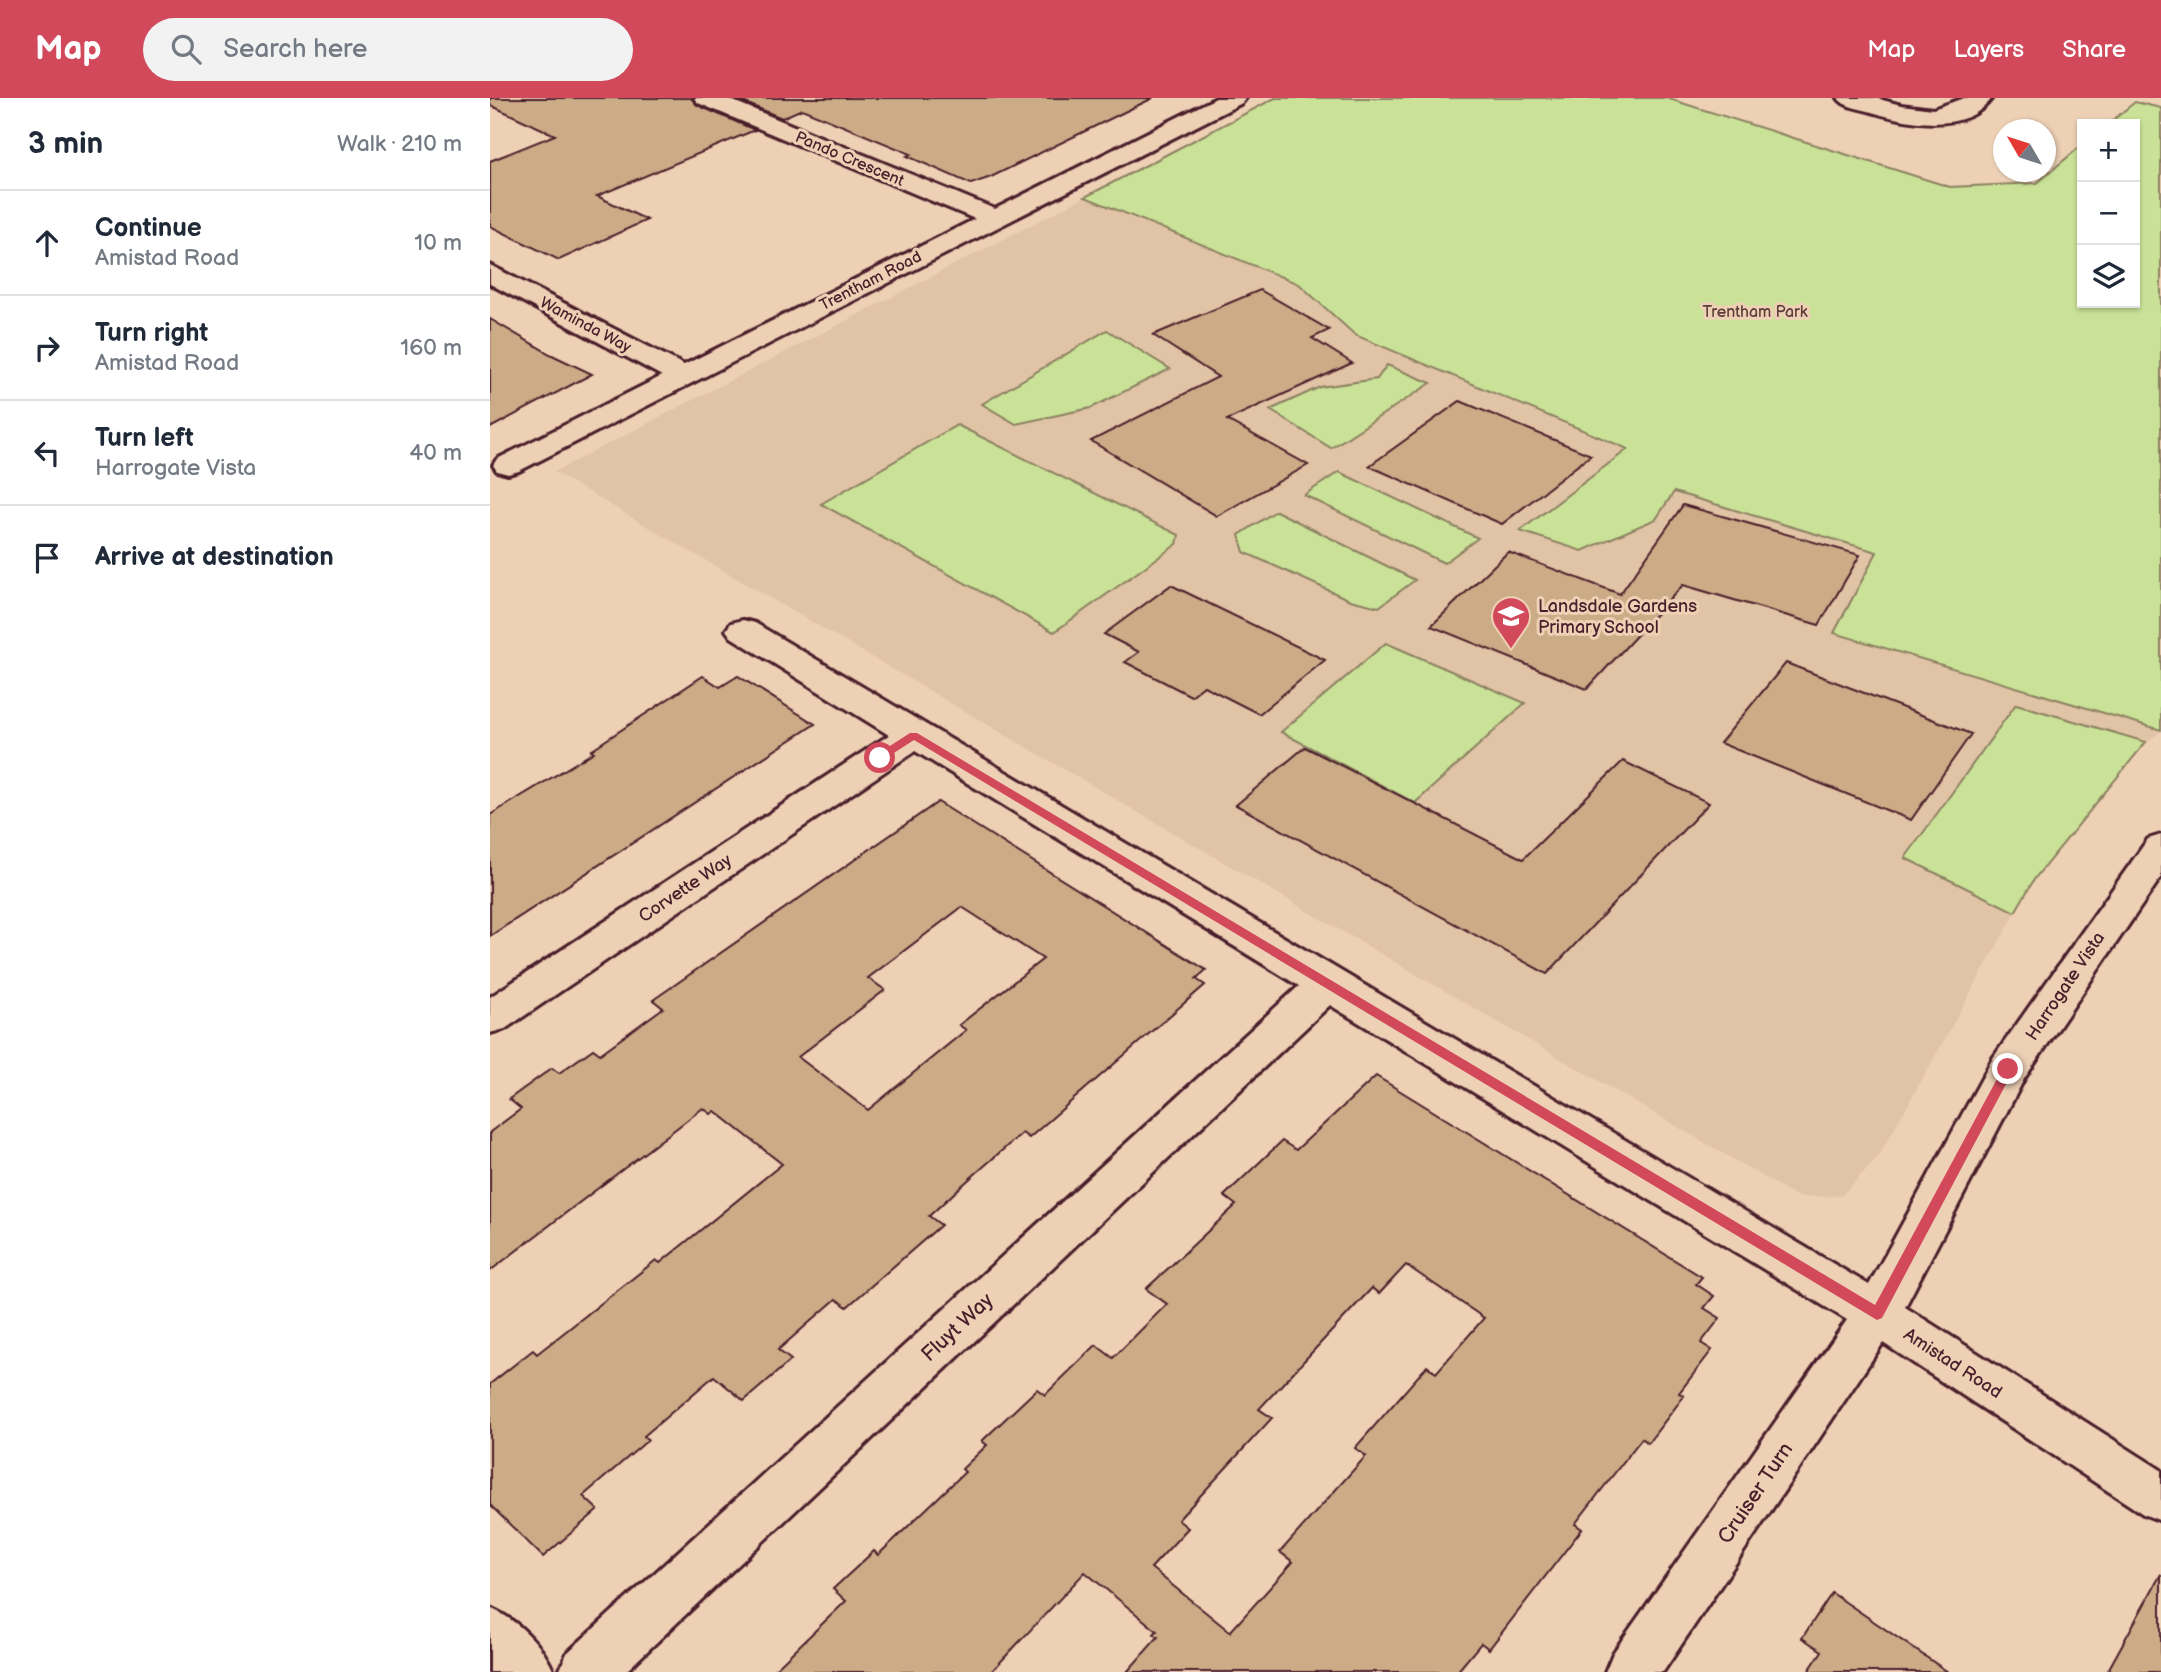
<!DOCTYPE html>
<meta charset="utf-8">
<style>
body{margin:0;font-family:"Balsamiq Sans",sans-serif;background:#f2f2f3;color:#1f2937}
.controls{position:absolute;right:21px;top:21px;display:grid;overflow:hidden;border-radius:0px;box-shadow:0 2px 5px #0004}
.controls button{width:63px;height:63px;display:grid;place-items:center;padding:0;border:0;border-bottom:2px solid #e0e1e3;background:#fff;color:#1f2937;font:35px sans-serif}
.compass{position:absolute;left:1503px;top:21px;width:63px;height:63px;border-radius:50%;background:#fff;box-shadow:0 2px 5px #0004;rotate:309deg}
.stop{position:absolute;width:21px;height:21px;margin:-16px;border:5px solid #d1495b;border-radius:50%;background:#fff}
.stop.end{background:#d1495b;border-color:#fff;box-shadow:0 2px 7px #0008}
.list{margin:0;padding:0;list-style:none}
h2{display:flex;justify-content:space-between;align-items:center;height:91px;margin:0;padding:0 28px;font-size:30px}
h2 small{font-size:23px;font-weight:400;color:#747a83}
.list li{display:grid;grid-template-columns:46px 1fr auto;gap:21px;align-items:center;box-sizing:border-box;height:105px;padding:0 28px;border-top:2px solid #e0e1e3}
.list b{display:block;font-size:26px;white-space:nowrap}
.list p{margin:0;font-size:23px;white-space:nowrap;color:#747a83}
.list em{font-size:23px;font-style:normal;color:#747a83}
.icon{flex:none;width:38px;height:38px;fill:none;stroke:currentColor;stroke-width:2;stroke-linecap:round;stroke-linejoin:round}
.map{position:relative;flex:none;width:1671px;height:1574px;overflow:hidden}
header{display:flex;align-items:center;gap:42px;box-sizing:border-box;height:98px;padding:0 35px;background:#d1495b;color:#fff}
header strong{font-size:33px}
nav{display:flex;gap:38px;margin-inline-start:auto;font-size:24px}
.search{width:490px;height:63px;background:#f2f2f3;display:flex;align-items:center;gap:18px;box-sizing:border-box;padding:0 24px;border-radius:38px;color:#747a83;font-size:26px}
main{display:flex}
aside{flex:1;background:#fff}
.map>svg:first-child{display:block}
.built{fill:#e1c3a5}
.green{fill:#cae297;stroke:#8a8061;stroke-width:2}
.building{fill:#ccac87;stroke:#4a1f2b;stroke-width:2;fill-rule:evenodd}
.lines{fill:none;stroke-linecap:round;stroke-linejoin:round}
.minor-casing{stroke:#4a1f2b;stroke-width:6}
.minor{fill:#eed1b5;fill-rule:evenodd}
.route{fill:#d1495b}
.labels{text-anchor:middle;stroke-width:6;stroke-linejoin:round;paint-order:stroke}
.far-street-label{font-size:16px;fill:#4a1f2b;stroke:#eed1b5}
.far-park-label{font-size:16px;fill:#5d3c3b;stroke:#eed1b5}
.poi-label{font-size:18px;fill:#4a1f2b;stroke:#eed1b5;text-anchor:start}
.street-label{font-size:18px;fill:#4a1f2b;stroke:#eed1b5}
.near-street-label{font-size:21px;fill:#4a1f2b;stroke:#eed1b5}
</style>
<header>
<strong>Map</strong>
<div class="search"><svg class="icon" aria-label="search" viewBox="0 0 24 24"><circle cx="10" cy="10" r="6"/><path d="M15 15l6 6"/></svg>Search here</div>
<nav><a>Map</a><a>Layers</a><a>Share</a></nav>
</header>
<main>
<aside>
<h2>3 min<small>Walk · 210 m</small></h2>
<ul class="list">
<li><svg class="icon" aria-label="ahead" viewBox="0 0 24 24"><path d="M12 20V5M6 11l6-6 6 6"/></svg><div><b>Continue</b><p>Amistad Road</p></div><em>10 m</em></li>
<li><svg class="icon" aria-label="right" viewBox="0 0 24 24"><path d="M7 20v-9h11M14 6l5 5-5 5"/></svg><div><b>Turn right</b><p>Amistad Road</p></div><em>160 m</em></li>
<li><svg class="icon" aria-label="left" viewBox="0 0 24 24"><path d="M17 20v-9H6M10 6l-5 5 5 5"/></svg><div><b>Turn left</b><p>Harrogate Vista</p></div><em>40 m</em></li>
<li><svg class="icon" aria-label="arrive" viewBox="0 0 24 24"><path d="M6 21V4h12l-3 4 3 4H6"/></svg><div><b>Arrive at destination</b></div></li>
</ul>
</aside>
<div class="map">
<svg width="1671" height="1574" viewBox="0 0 1671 1574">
<rect width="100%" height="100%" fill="#eed1b5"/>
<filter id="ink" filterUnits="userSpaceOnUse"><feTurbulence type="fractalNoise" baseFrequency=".0143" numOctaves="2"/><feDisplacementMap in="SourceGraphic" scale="14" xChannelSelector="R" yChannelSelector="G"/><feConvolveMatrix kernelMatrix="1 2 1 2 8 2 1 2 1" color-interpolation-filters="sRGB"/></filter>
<g filter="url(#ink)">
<path class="built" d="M595,99L809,186L865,237L1206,379L1671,471V633L1656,645L1545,780L1389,1058L1351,1098L1308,1099L64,374Z"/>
<g class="green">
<path d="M785,0H1176L1460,89L1547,85L1592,47V205H1645V26H1618L1645,4L1671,10V632L1344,535L1387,454L1184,394L1166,421L1092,453L1030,433L1138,351L865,237L809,186L595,99Z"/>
<path d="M617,232L680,271L601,310L526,326L492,306Z"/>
<path d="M897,267L941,285L841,350L780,312L830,289L887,281Z"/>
<path d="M467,327L689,437L687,446L564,534L331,406Z"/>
<path d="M849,374L988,440L954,465L814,397Z"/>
<path d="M786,413L925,482L889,509L860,502L754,454L749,437Z"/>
<path d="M896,545L1035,605L925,705L791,634Z"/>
<path d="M1526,606L1656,644L1545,780L1525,814L1415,760Z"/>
</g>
<g class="building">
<path d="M0,0H201L207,7L265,32L107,98L157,122L69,162L0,128V63L65,37L0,7Z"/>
<path d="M243,0H663L501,79L481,86L417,58L421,56L312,11L292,20Z"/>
<path d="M770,192L839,232L822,240L862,265L737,322L818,367L727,418L601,343L728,279L663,237Z"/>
<path d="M0,221L60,256L102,276L0,330Z"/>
<path d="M970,303L1101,357L1012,426L879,368Z"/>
<path d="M1193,407L1370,457L1329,527L1193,487L1097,591L941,528L1018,454L1130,496Z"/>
<path d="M681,487L835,562L769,616L714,588L701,598L635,564L649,554L614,536Z"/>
<path d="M1296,565L1481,636L1421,722L1230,645Z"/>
<path d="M213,578L230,589L248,578L325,626L0,838V717L104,654L101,652Z"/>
<path d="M815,649L1033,761L1133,663L1219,705L1057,876L746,707Z"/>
<path d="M448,704L716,872L706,881L715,887L539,1040L532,1035L476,1084L439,1118L451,1127L357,1209L346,1201L288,1252L301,1262L254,1303L224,1278L154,1338L158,1342L93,1398L108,1412L53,1459L0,1407V1286L43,1252L47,1256L166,1162L170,1165L292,1066L225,1013L221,1016L213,1010L0,1173V1034L31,1011L19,1001L62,970L69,975L103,951L110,956L173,910L163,902ZM472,809L553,861L469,927L476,932L378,1012L308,959L395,892L378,880Z"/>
<path d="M886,978L1212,1179L1206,1186L1224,1198L1214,1210L1230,1220L1211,1245L1222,1252L1189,1295L1194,1298L1158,1345L1152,1340L1085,1426L1092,1431L999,1551L991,1545L967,1574H637L668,1539L664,1536L667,1533L595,1474L501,1574H282L356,1503L343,1491L384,1453L388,1457L475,1374L472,1371L497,1347L492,1343L547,1291L555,1297L606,1247L623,1260L677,1206L656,1191L746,1107L734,1098L792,1043L806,1052ZM916,1167L994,1220L946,1275L937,1268L865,1350L876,1358L790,1454L803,1464L740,1534L661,1470L698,1430L688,1422L782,1320L769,1311L882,1190L889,1196Z"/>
<path d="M1671,1476V1574H1617Z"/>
<path d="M1342,1495L1458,1574H1318L1332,1553L1312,1540Z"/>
</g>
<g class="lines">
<defs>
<g id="minor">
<path d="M204,0H236L505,111L726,0H756L752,5L29,373L18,376L7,373L3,367L7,361L172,278L0,186V167L194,267L485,121L208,5Z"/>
<path d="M1348,0H1385L1411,7L1443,11L1474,0H1502C1475,38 1414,24 1378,13C1368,10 1354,9 1348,0Z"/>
<path d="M253,522L265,525L1379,1187L1503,960L1658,741L1671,737V779L1534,981L1415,1209L1671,1372V1423L1653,1416L1393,1245L1173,1574H1115L1123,1555L1357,1222L840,907L135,1574H69L77,1555L809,888L425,653L15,931L0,935V899L399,637L241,539L236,532L241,525Z"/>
<path d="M0,1510C28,1522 52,1546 64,1574H0Z"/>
</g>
</defs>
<use href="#minor" class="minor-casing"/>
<use href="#minor" class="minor"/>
</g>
</g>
<path class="route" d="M420,635H427L1385,1207L1514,968L1518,966L1524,971L1392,1220L1387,1222L424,642L393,662H386V657Z"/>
<defs>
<symbol id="school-pin" viewBox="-11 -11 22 30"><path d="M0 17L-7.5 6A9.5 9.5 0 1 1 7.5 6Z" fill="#d1495b" stroke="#eed1b5"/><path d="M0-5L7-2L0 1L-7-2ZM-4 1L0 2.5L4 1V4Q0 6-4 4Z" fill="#fff"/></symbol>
</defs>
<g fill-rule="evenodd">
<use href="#school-pin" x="999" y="496" width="44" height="60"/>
</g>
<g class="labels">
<g class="far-street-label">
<text transform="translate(360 60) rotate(23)" y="6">Pando Crescent</text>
<text transform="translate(380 182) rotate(-27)" y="6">Trentham Road</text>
<text transform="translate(96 226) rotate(28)" y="6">Waminda Way</text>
</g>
<g class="far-park-label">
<text x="1265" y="219">Trentham Park</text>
</g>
<g class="poi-label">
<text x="1048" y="514">Landsdale Gardens<tspan x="1048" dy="21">Primary School</tspan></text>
</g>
<g class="street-label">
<text transform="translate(195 790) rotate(-34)" y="6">Corvette Way</text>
<text transform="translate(1575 888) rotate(-56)" y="6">Harrogate Vista</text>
<text transform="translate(1463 1265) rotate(33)" y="6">Amistad Road</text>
</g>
<g class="near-street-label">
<text transform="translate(467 1229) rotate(-43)" y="7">Fluyt Way</text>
<text transform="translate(1265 1395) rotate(-56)" y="7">Cruiser Turn</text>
</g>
</g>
</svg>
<div class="controls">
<button>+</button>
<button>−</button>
<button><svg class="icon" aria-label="layers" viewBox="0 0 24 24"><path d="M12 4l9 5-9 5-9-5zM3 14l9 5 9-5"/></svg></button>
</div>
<svg class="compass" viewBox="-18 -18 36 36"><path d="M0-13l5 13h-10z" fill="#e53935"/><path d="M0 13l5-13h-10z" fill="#747a83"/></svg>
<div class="stop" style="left:390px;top:660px"></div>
<div class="stop end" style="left:1518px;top:971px"></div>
</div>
</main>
